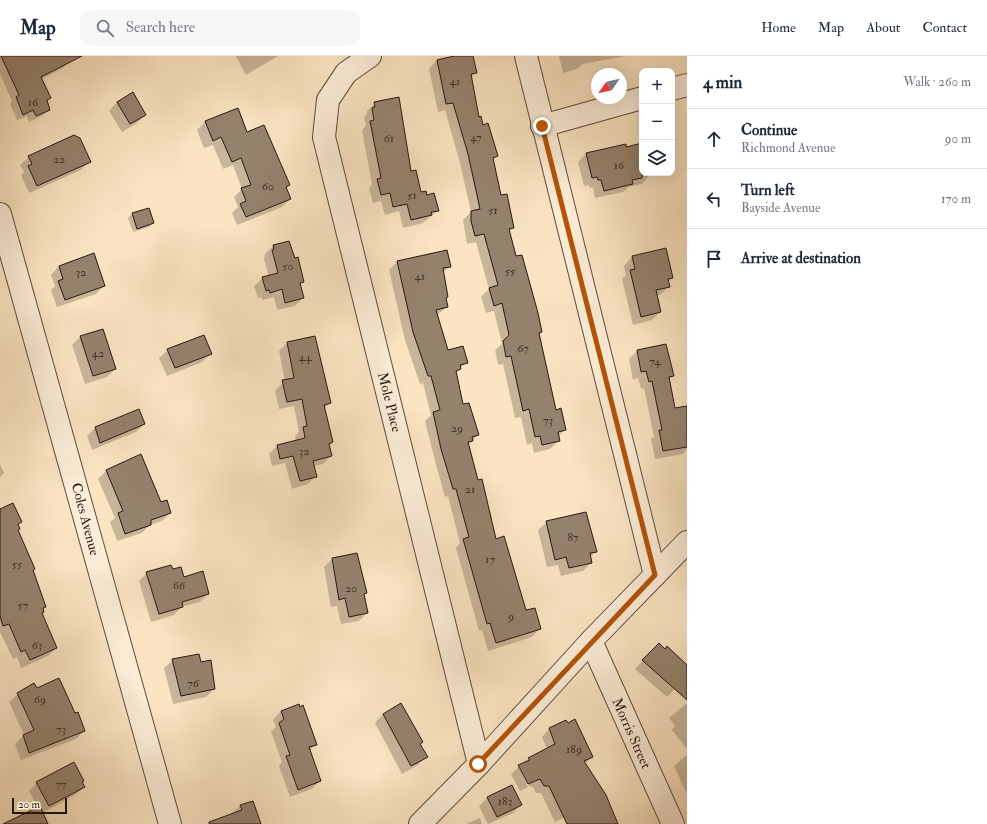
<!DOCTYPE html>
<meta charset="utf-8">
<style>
body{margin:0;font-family:"IM FELL Double Pica",serif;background:#f6f6f7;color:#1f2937}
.controls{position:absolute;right:12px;top:12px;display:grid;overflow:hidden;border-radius:8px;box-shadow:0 4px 16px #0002}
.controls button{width:36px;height:36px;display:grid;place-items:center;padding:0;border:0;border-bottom:1px solid #e0e1e3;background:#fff;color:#1f2937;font:20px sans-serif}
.compass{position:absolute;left:591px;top:12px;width:36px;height:36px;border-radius:50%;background:#fff;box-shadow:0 4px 16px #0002;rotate:236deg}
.scale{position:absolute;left:12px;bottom:10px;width:55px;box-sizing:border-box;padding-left:4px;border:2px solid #271811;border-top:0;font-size:11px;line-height:14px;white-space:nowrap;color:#271811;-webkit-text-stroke:3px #fcedd7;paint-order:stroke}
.stop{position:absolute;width:12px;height:12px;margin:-9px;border:3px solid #b45309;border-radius:50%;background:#fff}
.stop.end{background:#b45309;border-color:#fff;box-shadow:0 1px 4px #0008}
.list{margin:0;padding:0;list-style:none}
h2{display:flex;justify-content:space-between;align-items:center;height:52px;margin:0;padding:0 16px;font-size:17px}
h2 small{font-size:13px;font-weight:400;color:#747a83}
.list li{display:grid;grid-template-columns:26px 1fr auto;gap:12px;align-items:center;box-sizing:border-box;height:60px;padding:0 16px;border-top:1px solid #e0e1e3}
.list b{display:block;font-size:15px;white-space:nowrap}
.list p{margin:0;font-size:13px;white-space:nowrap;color:#747a83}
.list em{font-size:13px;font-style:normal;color:#747a83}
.icon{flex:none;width:22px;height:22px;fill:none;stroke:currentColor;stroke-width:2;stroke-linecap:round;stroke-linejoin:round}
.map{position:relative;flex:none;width:687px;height:768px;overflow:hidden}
header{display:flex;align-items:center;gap:24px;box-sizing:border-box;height:56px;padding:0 20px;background:#fff;border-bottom:1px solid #e0e1e3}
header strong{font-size:19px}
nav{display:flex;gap:22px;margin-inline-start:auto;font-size:14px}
.search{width:280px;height:36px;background:#f6f6f7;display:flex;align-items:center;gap:10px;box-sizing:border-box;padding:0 14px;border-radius:12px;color:#747a83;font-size:15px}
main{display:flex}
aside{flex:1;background:#fff}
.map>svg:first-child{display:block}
.shadow{fill:#0003}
.building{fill:#95826d;stroke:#271811}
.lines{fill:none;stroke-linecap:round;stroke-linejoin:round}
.minor-casing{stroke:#5c4b3d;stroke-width:24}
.minor{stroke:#fcedd7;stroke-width:22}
.route{stroke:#b45309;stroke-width:5}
.labels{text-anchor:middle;stroke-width:4;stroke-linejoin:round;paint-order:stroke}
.number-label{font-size:12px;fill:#423228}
.street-label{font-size:14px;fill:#271811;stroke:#fcedd7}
</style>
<header>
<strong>Map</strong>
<div class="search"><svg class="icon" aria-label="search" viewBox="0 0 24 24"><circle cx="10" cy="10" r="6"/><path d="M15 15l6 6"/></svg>Search here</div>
<nav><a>Home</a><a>Map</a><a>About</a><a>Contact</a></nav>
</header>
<main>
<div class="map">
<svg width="687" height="768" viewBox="0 0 687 768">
<rect width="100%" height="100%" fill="#fae4c2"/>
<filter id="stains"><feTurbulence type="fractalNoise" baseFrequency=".005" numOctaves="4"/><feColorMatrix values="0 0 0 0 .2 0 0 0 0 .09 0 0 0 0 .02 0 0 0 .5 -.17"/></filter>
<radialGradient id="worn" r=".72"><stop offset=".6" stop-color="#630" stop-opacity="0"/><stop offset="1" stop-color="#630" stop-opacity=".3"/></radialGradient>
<g class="shadow">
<path d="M0,0H79L69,6L63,12L41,23L49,42L46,45L49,54L42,60L29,66L27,60L17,64L10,48L12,45L0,18Z"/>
<path d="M236,0H278L246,19Z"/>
<path d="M459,0H472L476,17L470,22L478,62L497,100L492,104L500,140L513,171L509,176L541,276L538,278L555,355L565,373L558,381L559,385L550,393L534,397L532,387L527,389L521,361L515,362L503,308L498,309L495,294L502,288L494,255L486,257L481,241L489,233L476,186L467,188L463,164L471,156L460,107L445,54L438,56L429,13L437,4Z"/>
<path d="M559,0H626L583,8L577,13L563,17Z"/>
<path d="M117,46L145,59L137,67L122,76L109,55Z"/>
<path d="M375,47L420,138L438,154L423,167L403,172L399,155L385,159L381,145L373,147L369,132L372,129L362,74L366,70L364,61L367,58V55Z"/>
<path d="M237,53L247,77L289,129L286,132L290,143L282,151L237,169L232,157L238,151L234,141L242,133L233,109L223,113L213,89L204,92L197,74L205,66Z"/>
<path d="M642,88V117H650V119L642,128L629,131L623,136L595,142L593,131L589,132V129L584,130L578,106L586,98Z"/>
<path d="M29,101L89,105L81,114L29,137L21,119L24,116L20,109Z"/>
<path d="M148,153L153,167L149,171L133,176L128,162L132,158Z"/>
<path d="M273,190L303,226L300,229L303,242L295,250L277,254L274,241L262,244L261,241L258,242L254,230L263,222L269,221L264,203L265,198Z"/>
<path d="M447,196L450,210L443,217L447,241L445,243L447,251L436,260L447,295L466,306L455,318L462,350L478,379L468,389L495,484L525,556L540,572L532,581L488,595L482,574L479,575L456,492L460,487L448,440L445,441L434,401L425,365L431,359L423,327L420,328L405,284L389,214L397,206Z"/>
<path d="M632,201L672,222L668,226L669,230L660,239L656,240L660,256L652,264L633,269L622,223L626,219L624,210Z"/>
<path d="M59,210L104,229L96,238L57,251L51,234L55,230L51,219Z"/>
<path d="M80,281L115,313L107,321L85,328L72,289Z"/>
<path d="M314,281L330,347L324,353L332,386L328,390L331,400L323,408L313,410L316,420L308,428L292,433L285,407L272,410L269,398L277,390L296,385L295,380L299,376L294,350L279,353L275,334L285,325L279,295L287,287Z"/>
<path d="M666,289L673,319L669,323L674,353L687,351V393L683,398L655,403L651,383L654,381L644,332L641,333L638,322L633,324L629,303L637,295Z"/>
<path d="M168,294L210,298L202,306L167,320L159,302Z"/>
<path d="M139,355L144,368L136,376L92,394L87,380L95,372Z"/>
<path d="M141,400L160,448L170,457L162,465L150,469L142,477L117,485L110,466L115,462L98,423L106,415Z"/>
<path d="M0,408L4,417L0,421Z"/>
<path d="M0,454L20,466L17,469V474L34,513L32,515L45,551L41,558L56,592L48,600L21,612L17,601L13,603L0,576Z"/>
<path d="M547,466L596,496L590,501L591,507L583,515L561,520L558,509L547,511L538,474Z"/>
<path d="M332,503L366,537L363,539L367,557L359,565L341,568L337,550L331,551L324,511Z"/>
<path d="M172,515L208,538L200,546L181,551L174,559L151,566L139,525L147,517Z"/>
<path d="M651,596L687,610V620L667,641L635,613Z"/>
<path d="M173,604L214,633L206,641L173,648L164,612Z"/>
<path d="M36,633L75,658L84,675L76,683L21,704L15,688L24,679L9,646L18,638Z"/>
<path d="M687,647V693L672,674L675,670L669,662Z"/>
<path d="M281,655L316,688L309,695L320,725L312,733L290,741L279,710L282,706L271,676L276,671L273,664Z"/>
<path d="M383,658L426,700L418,709L402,718L375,667Z"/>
<path d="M566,665L592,701L585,708L617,768H571L567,760L555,766L541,737H536L532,730L530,731L521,712H519L528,731L520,735L511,718L529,702L547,693L542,681L549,673Z"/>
<path d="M687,699V738L674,710Z"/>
<path d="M81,726L84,731L75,739L42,757L47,768H22L38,752L29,735L37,727Z"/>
<path d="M512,730L521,748L513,757L488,768L479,750L487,742Z"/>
<path d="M252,746L260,768H219L240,750Z"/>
<path d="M480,762L482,768H466Z"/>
</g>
<g class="building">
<path d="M1,0H82L41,21L51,42L47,44L50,54L36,60L33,54L23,59L16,41L19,39Z"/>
<path d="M454,0H473L477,17L471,18L479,61L481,60L483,69L488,67L498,100L493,102L501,139L507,138L514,172L509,173L516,200L522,199L538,257L542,276L539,277L556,354L561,352L566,374L558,376L560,385L542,389L540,380L535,381L529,353L523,355L511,300L506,301L503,285L509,279L502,247L494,250L489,232L498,229L484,178L475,180L471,165V155L480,153L468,98L453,47L446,48L437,4Z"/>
<path d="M133,36L146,59L130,68L117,46Z"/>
<path d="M399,41L411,115L416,114L421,136L426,135L427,139L434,137L439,155L431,156L432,159L411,164L407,148L393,151L390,137L381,139L377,123L381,122L370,65L374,64L372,52L375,51L374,46Z"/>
<path d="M238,52L247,76L264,69L290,129L286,131L291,143L246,161L240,148L246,145L241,132L251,129L241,102L232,106L221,81L213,85L205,65Z"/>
<path d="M74,79L80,82L91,106L37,130L28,110L32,108L28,100Z"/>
<path d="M642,87V122L632,124L633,128L604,135L601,124H598L597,121L592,122L586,97L626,88V91Z"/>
<path d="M149,152L154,167L137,173L132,157Z"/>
<path d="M289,185L295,202L298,201L304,226L300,227L304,242L285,247L282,233L270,237L269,234L266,235L262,221L278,217L272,194L274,193L273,189Z"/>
<path d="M666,192L673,222L668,223L670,231L656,234L661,256L641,261L630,214L635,213L632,200Z"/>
<path d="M447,194L451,211L443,212L448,241L446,242L448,251L436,254L448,294L463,290L468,307L460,309L461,313L456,315L463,348L469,347L479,379L472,381L473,385L468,386L478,424L482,423L496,483L504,480L526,554L535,552L541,573L496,587L490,567L487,568L463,483L469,481L456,433H453L441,393L433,356L440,354L431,320H428L413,276L397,205Z"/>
<path d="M94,197L105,230L65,244L58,225L63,223L59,210Z"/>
<path d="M103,273L116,313L93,320L80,280Z"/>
<path d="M204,279L212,298L175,312L167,293Z"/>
<path d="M315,280L331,347L324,349L333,386L329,388L332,400L313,405L317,421L300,425L293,400L280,403L277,389L305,382L303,371L307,370L302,343L287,346L282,324L294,322L287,286Z"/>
<path d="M666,288L674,320L669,321L675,352L687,350V391L663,395L659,374H662L652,325L649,326L646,315L641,316L637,294Z"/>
<path d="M139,353L145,368L100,387L95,371Z"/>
<path d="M141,398L161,446L167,444L171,457L151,464V469L125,478L118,457L123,455L106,414Z"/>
<path d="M13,447L22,466L18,468L20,473L18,474L35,513L33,514L46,551L43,552L44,556L42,557L57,592L30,604L25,594L21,596L9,568L3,570L0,560V453Z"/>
<path d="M586,456L597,496L590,497L592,507L569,512L566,501L555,504L546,465Z"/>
<path d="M357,497L367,537L364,538L368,557L349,561L345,542L339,544L332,502Z"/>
<path d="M171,509L173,513L181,511L184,521L203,515L209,538L182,546L183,551L159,558L146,516Z"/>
<path d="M659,587L665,593L667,590L687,609V644L642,604Z"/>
<path d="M199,598L201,606L211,604L215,633L181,640L172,603Z"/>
<path d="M59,622L75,657L78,656L85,675L29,697L23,679L34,674L17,637L34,627L37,632Z"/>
<path d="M401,647L423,686L420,688L428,701L411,710L383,658Z"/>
<path d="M299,648L300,651L303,649L317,689L309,691L321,725L298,734L286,700L290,699L279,667L284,663L281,655Z"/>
<path d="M575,663L593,701L584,705L606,739L618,768H567L549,730H544L540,723L528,728L518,709L530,704L528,702L555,688L549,672L566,664L568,667Z"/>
<path d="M74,706L84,725L82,726L85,731L49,750L36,726Z"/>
<path d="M512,729L522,749L497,761L487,741Z"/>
<path d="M253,745L261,768H209V766L242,754L240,749Z"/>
<path d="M40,750L48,768H3Z"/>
</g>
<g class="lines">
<defs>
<g id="minor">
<path d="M370,0L346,17L328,44L324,81L479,708"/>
<path d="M526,0L655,519"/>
<path d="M672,33L687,29"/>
<path d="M542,70L642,42"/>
<path d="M0,158L170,768"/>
<path d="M591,585L673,768"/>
<path d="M420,768L479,708L591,585L687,486"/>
</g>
</defs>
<use href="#minor" class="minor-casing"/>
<use href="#minor" class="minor"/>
</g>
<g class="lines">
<path class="route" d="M478,708L655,519L542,70"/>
</g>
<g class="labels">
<g class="number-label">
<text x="455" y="29">41</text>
<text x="33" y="50">16</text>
<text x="476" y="85">47</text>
<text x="389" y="86">61</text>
<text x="59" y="107">22</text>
<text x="619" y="113">16</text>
<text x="268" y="134">60</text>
<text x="412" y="143">51</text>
<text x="493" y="158">51</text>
<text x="288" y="214">50</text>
<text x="510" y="219">55</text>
<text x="81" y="220">32</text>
<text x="420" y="224">41</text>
<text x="523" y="296">67</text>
<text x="98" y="301">42</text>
<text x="305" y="305">44</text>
<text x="655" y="309">74</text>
<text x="548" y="368">73</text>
<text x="457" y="376">29</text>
<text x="304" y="399">32</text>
<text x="470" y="437">21</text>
<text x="573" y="485">87</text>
<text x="490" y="507">17</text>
<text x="17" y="512">55</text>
<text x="179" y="533">66</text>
<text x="351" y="536">20</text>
<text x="23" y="553">57</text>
<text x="511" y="564">9</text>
<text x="37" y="593">63</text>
<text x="193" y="631">76</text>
<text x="40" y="647">69</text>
<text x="61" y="677">73</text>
<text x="574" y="697">189</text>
<text x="61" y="732">77</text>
<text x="505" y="749">183</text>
</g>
<g class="street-label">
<text transform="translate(390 346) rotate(76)" y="5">Mole Place</text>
<text transform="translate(86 463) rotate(75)" y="5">Coles Avenue</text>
<text transform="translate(632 677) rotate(66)" y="5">Morris Street</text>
</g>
</g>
<rect width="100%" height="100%" filter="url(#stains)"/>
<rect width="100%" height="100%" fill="url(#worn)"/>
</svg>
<div class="controls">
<button>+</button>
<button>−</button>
<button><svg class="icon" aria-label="layers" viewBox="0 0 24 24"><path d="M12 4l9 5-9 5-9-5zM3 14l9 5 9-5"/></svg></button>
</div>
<svg class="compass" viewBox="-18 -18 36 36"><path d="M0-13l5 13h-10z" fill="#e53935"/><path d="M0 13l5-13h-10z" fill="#747a83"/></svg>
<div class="scale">20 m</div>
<div class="stop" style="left:478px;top:708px"></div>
<div class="stop end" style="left:542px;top:70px"></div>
</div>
<aside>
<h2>4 min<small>Walk · 260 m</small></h2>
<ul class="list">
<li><svg class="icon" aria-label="ahead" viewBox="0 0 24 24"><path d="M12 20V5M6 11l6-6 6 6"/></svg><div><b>Continue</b><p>Richmond Avenue</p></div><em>90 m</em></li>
<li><svg class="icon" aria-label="left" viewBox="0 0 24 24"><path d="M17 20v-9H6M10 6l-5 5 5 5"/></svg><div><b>Turn left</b><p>Bayside Avenue</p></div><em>170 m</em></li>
<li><svg class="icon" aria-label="arrive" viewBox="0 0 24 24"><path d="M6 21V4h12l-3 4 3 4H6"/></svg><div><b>Arrive at destination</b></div></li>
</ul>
</aside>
</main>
